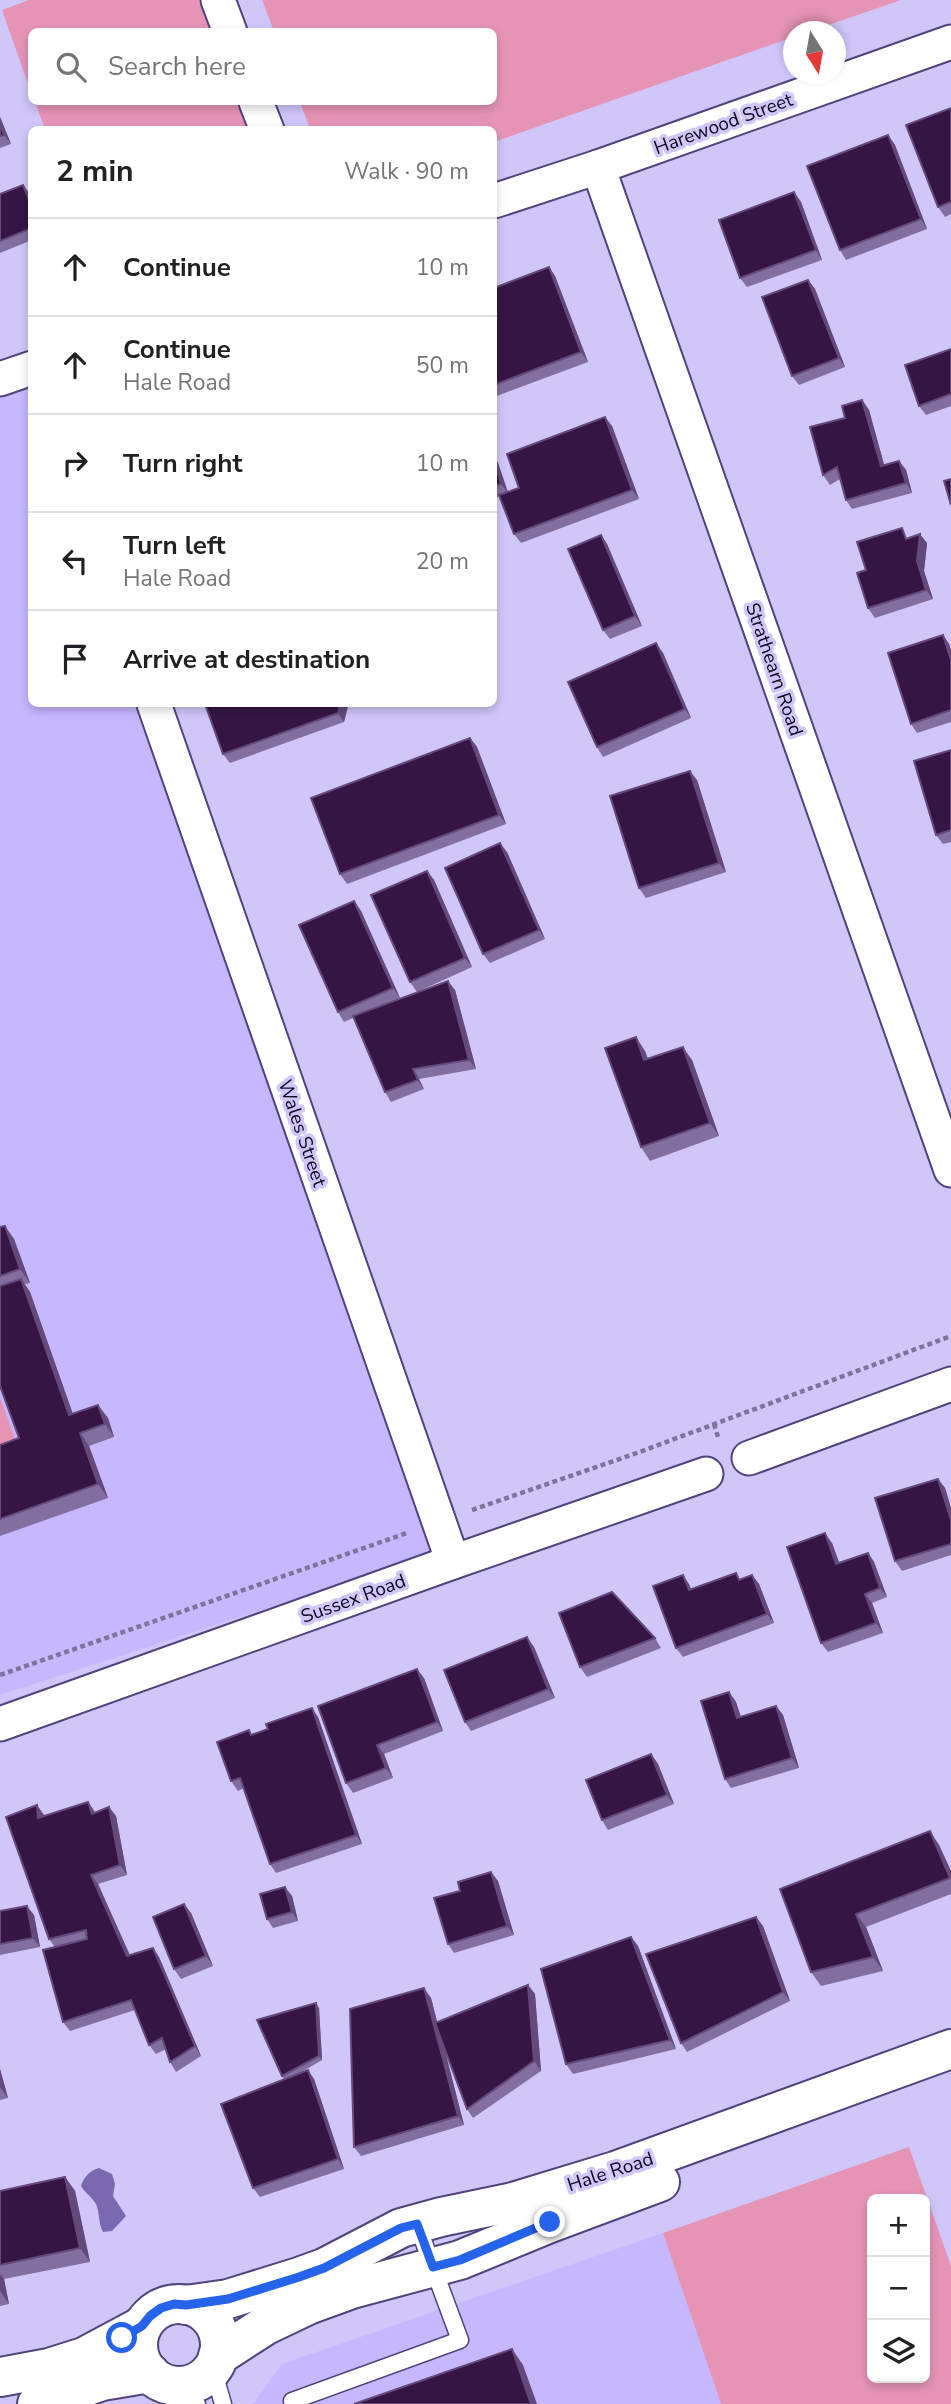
<!DOCTYPE html>
<meta charset="utf-8">
<style>
body{margin:0;font-family:"Nunito Sans",sans-serif;background:#f2f2f2;color:#202124}
.controls{position:absolute;right:21px;bottom:21px;display:grid;overflow:hidden;border-radius:10px;box-shadow:0 4px 10px #0003}
.controls button{width:63px;height:63px;display:grid;place-items:center;padding:0;border:0;border-bottom:2px solid #e0e0e0;background:#fff;color:#202124;font:35px sans-serif}
.compass{position:absolute;left:783px;top:21px;width:63px;height:63px;border-radius:50%;background:#fff;box-shadow:0 4px 10px #0003;rotate:169deg}
.stop{position:absolute;width:21px;height:21px;margin:-16px;border:5px solid #2563eb;border-radius:50%;background:#fff}
.stop.end{background:#2563eb;border-color:#fff;box-shadow:0 2px 7px #0008}
.list{margin:0;padding:0;list-style:none}
h2{display:flex;justify-content:space-between;align-items:center;height:91px;margin:0;padding:0 28px;font-size:30px}
h2 small{font-size:23px;font-weight:400;color:#757577}
.list li{display:grid;grid-template-columns:46px 1fr auto;gap:21px;align-items:center;box-sizing:border-box;height:98px;padding:0 28px;border-top:2px solid #e0e0e0}
.list b{display:block;font-size:26px;white-space:nowrap}
.list p{margin:0;font-size:23px;white-space:nowrap;color:#757577}
.list em{font-size:23px;font-style:normal;color:#757577}
.icon{flex:none;width:38px;height:38px;fill:none;stroke:currentColor;stroke-width:2;stroke-linecap:round;stroke-linejoin:round}
.map{position:relative;flex:none;width:951px;height:2404px;overflow:hidden}
.search{position:absolute;background:#fff;box-shadow:0 4px 10px #0003;left:28px;top:28px;width:469px;height:77px;display:flex;align-items:center;gap:18px;box-sizing:border-box;padding:0 24px;border-radius:10px;color:#757577;font-size:26px}
.panel{position:absolute;background:#fff;box-shadow:0 4px 10px #0003;left:28px;top:126px;width:469px;height:581px;border-radius:10px}
.map>svg:first-child{display:block}
.built{fill:#c6b7ff}
.green{fill:#e694b6;fill-rule:evenodd}
.water{fill:#7a69b0}
.lines{fill:none;stroke-linecap:round;stroke-linejoin:round}
.service-casing{stroke:#52447b;stroke-width:19}
.minor-casing{stroke:#52447b;stroke-width:37}
.secondary-casing{stroke:#52447b;stroke-width:42}
.path{stroke:#7c749b;stroke-width:4.5;stroke-dasharray:5 3.5;stroke-linecap:butt}
.service{stroke:#fff;stroke-width:16}
.minor{stroke:#fff;stroke-width:33}
.secondary{stroke:#fff;stroke-width:38}
.wall{fill:#836ea0}
.shaded-wall{fill:#644a7b}
.building{fill:#361545;stroke:#644a7b;stroke-width:2}
.route{stroke:#2563eb;stroke-width:9}
.labels{text-anchor:middle;stroke-width:7;stroke-linejoin:round;paint-order:stroke}
.street-label{font-size:19px;fill:#0e071d;stroke:#d0c6fa}
</style>
<div class="map">
<svg width="951" height="2404" viewBox="0 0 951 2404">
<rect width="100%" height="100%" fill="#d0c6fa"/>
<g class="built">
<path d="M31,368L32,704H152L442,1551L0,1695V379Z"/>
<path d="M663,2233L721,2404H251L254,2403L282,2364Z"/>
</g>
<g class="green">
<path d="M29,0H218L230,31L32,32L31,92L2,10Z"/>
<path d="M262,0H901L811,31L794,32L793,37L494,142V130L310,129L300,102H494V32L274,31Z"/>
<path d="M35,102H256L267,129H45Z"/>
<path d="M0,1397L17,1444L0,1450Z"/>
<path d="M909,2147L951,2266V2404H721L663,2233ZM925,2199V2378H872V2199Z"/>
</g>
<path class="water" d="M99,2168L112,2174L115,2184L113,2196L126,2216L112,2231L103,2232C98,2223 100,2213 96,2204C92,2197 85,2193 81,2186C84,2177 89,2171 99,2168Z"/>
<g class="lines">
<defs>
<g id="service">
<path d="M213,2369L223,2404"/>
<path d="M183,2385L197,2404"/>
<path d="M293,2404L292,2401L460,2340L417,2224"/>
</g>
<g id="minor">
<path d="M218,0L230,32"/>
<path d="M256,102L267,130"/>
<path d="M598,167L951,1170"/>
<path d="M494,201L598,167L951,42"/>
<path d="M0,379L32,368"/>
<path d="M154,704L453,1562"/>
<path d="M749,1458L951,1384"/>
<path d="M0,1724L453,1562L706,1474"/>
</g>
<g id="secondary">
<circle cx="179" cy="2345" r="41"/>
<path d="M186,2305L228,2299L299,2277L324,2268L401,2228L441,2217L513,2202L615,2171L951,2049"/>
<path d="M218,2356L266,2325L308,2305L352,2289L460,2260L550,2223L660,2182"/>
<path d="M0,2377L49,2368L84,2357L142,2326"/>
<path d="M37,2404L102,2381L150,2373"/>
</g>
</defs>
<use href="#service" class="service-casing"/>
<use href="#minor" class="minor-casing"/>
<use href="#secondary" class="secondary-casing"/>
<g class="path">
<path d="M714,1424L719,1440"/>
<path d="M472,1510L634,1454L951,1336"/>
<path d="M0,1675L407,1533"/>
</g>
<use href="#service" class="service"/>
<use href="#minor" class="minor"/>
<use href="#secondary" class="secondary"/>
</g>
<g class="wall">
<path d="M951,108V214L945,217L938,207Z"/>
<path d="M0,117L11,144L0,148Z"/>
<path d="M888,135L895,145L927,229L846,260L840,250Z"/>
<path d="M23,185L32,198V240L0,253V194Z"/>
<path d="M794,192L801,202L822,260L747,287L740,278Z"/>
<path d="M549,267L555,276L588,362L494,397V288Z"/>
<path d="M808,280L815,289L845,367L799,385L792,376Z"/>
<path d="M951,349V406L926,415L919,406Z"/>
<path d="M862,400L869,410L884,465L899,461L906,470L912,493L852,509L846,500L840,479L830,485L823,475L845,418Z"/>
<path d="M612,426L639,499L521,543L514,534L500,496L494,498V456L498,463L508,492L519,488Z"/>
<path d="M601,535L607,544L642,626L610,639L603,630Z"/>
<path d="M909,538L927,543L924,571L933,599L875,618L868,608L866,570Z"/>
<path d="M943,635L949,644L951,650V722L917,733L911,724Z"/>
<path d="M656,643L663,653L691,718L603,757L597,747Z"/>
<path d="M205,704H355L348,706L344,722L230,763L223,754Z"/>
<path d="M470,738L477,747L506,824L347,884L340,874Z"/>
<path d="M951,750V842L943,844L936,835Z"/>
<path d="M697,780L726,872L646,898L639,888Z"/>
<path d="M507,852L545,939L490,963L483,954Z"/>
<path d="M427,871L434,880L472,967L417,992L410,982Z"/>
<path d="M354,901L361,911L400,998L382,1005L455,990L476,1069L419,1079L424,1089L391,1102L385,1092L353,1018L344,1022L338,1012Z"/>
<path d="M645,1051L648,1059L692,1060L719,1136L650,1161L641,1147Z"/>
<path d="M0,1227L14,1239L30,1283L25,1284L30,1292L73,1414L108,1418L114,1437L89,1446L108,1498L0,1536V1445L19,1438L0,1386Z"/>
<path d="M938,1479L945,1488L951,1508V1555L902,1571L895,1561Z"/>
<path d="M832,1543L839,1563L868,1553L874,1562L887,1597L872,1603L883,1633L828,1652L821,1643Z"/>
<path d="M752,1575L759,1584L774,1623L683,1657L676,1648L689,1584L691,1589L741,1579Z"/>
<path d="M655,1638L661,1648L587,1677L580,1667Z"/>
<path d="M534,1647L555,1698L471,1731L465,1722Z"/>
<path d="M424,1678L443,1731L384,1754L393,1778L353,1793L346,1783Z"/>
<path d="M729,1692L736,1702L741,1717L776,1706L783,1715L799,1768L731,1788L725,1779Z"/>
<path d="M318,1717L362,1844L276,1873L270,1864L244,1788L238,1791L231,1781L252,1735Z"/>
<path d="M651,1754L658,1764L674,1804L608,1830L602,1820Z"/>
<path d="M88,1802L95,1813L116,1816L127,1875L98,1884L130,1955L153,1948L159,1957L201,2056L176,2072L170,2062L166,2049L156,2054L149,2045L135,2010L70,2031L63,2022L55,1947L49,1939L37,1805L44,1816Z"/>
<path d="M939,1845L951,1871V1894L866,1927L883,1971L821,1986L811,1972L780,1889Z"/>
<path d="M491,1872L498,1881L514,1935L454,1953L448,1944L460,1891Z"/>
<path d="M292,1896L298,1921L273,1928L267,1919Z"/>
<path d="M0,1911L34,1915L40,1947L0,1955Z"/>
<path d="M191,1913L213,1966L181,1979L174,1969Z"/>
<path d="M756,1917L763,1926L790,2001L687,2052L681,2043Z"/>
<path d="M631,1937L638,1946L676,2049L573,2074L566,2064Z"/>
<path d="M528,1985L535,1994L541,2071L473,2118L467,2109L445,2050L464,2125L361,2156L354,2147L431,1998L437,2022Z"/>
<path d="M319,2008L322,2060L300,2073L314,2079L344,2169L260,2197L253,2188L284,2079L282,2076Z"/>
<path d="M0,2069L8,2098L0,2100Z"/>
<path d="M65,2177L75,2191L90,2262L4,2279L9,2304L0,2306V2191Z"/>
</g>
<g class="shaded-wall">
<path d="M0,117L11,144L4,135L0,124Z"/>
<path d="M888,135L895,145L927,229L921,219Z"/>
<path d="M23,185L30,194L32,198V206Z"/>
<path d="M794,192L801,202L822,260L816,250Z"/>
<path d="M549,267L555,276L588,362L581,352Z"/>
<path d="M808,280L815,289L845,367L839,358Z"/>
<path d="M862,400L869,410L887,475L881,466Z"/>
<path d="M605,417L612,426L639,499L632,490Z"/>
<path d="M494,456L498,463L508,493L501,484L494,460Z"/>
<path d="M899,461L906,470L912,493L906,483Z"/>
<path d="M920,534L927,543L924,571L933,599L926,590L917,561Z"/>
<path d="M601,535L607,544L642,626L635,616Z"/>
<path d="M943,635L949,644L951,650V660Z"/>
<path d="M656,643L663,653L691,718L685,709Z"/>
<path d="M340,704H346L348,706L344,722L338,713Z"/>
<path d="M470,738L477,747L506,824L499,815Z"/>
<path d="M690,771L697,780L726,872L719,863Z"/>
<path d="M500,843L507,852L545,939L539,930Z"/>
<path d="M427,871L434,880L472,967L465,958Z"/>
<path d="M354,901L361,911L400,998L393,988Z"/>
<path d="M448,981L455,990L476,1069L469,1060Z"/>
<path d="M636,1037L645,1051L653,1074L644,1060Z"/>
<path d="M683,1047L692,1060L719,1136L710,1123Z"/>
<path d="M413,1069L419,1079L424,1089L418,1080Z"/>
<path d="M5,1226L14,1239L30,1283L20,1269Z"/>
<path d="M21,1279L30,1292L78,1429L69,1415Z"/>
<path d="M98,1405L108,1418L114,1437L105,1424Z"/>
<path d="M80,1433L89,1446L108,1498L98,1484Z"/>
<path d="M938,1479L945,1488L951,1508V1520Z"/>
<path d="M825,1533L832,1543L843,1573L836,1564Z"/>
<path d="M868,1553L874,1562L887,1597L880,1588Z"/>
<path d="M683,1575L689,1584L695,1600L689,1590Z"/>
<path d="M752,1575L759,1584L774,1623L767,1614Z"/>
<path d="M865,1594L872,1603L883,1633L876,1623Z"/>
<path d="M527,1637L534,1647L555,1698L548,1689Z"/>
<path d="M417,1669L424,1678L443,1731L437,1722Z"/>
<path d="M729,1692L736,1702L744,1727L737,1718Z"/>
<path d="M776,1706L783,1715L799,1768L792,1758Z"/>
<path d="M312,1708L318,1717L362,1844L356,1835Z"/>
<path d="M377,1745L384,1754L393,1778L386,1768Z"/>
<path d="M651,1754L658,1764L674,1804L667,1795Z"/>
<path d="M88,1802L95,1812L99,1824L92,1814Z"/>
<path d="M37,1805L44,1815V1828L38,1818Z"/>
<path d="M109,1807L116,1816L127,1875L120,1865Z"/>
<path d="M930,1831L939,1845L951,1871V1879Z"/>
<path d="M491,1872L498,1881L514,1935L507,1926Z"/>
<path d="M91,1875L98,1884L134,1965L127,1956Z"/>
<path d="M285,1887L292,1896L298,1921L292,1912Z"/>
<path d="M184,1904L191,1913L213,1966L206,1956Z"/>
<path d="M27,1906L34,1915L40,1947L33,1938Z"/>
<path d="M856,1914L866,1927L883,1971L873,1957Z"/>
<path d="M756,1917L763,1926L790,2001L783,1992Z"/>
<path d="M631,1937L638,1946L676,2049L670,2040Z"/>
<path d="M153,1948L159,1957L201,2056L195,2046Z"/>
<path d="M528,1985L535,1994L541,2071L534,2061Z"/>
<path d="M424,1988L431,1998L464,2125L458,2116Z"/>
<path d="M316,2003L319,2008L322,2060L319,2056Z"/>
<path d="M0,2069L8,2098L0,2087Z"/>
<path d="M308,2070L314,2079L344,2169L338,2159Z"/>
<path d="M65,2177L75,2191L90,2262L80,2248Z"/>
<path d="M0,2274L4,2279L9,2304L0,2291Z"/>
<path d="M512,2349L523,2365L537,2404H531Z"/>
</g>
<g class="building">
<path d="M951,108V202L938,207L906,125Z"/>
<path d="M0,124L4,135L0,136Z"/>
<path d="M888,135L921,219L840,250L807,166Z"/>
<path d="M23,185L32,206V228L0,241V194Z"/>
<path d="M794,192L816,250L740,278L719,220Z"/>
<path d="M549,267L581,352L494,385V288Z"/>
<path d="M808,280L839,358L792,376L762,297Z"/>
<path d="M951,349V394L919,406L905,365Z"/>
<path d="M862,400L881,466L899,461L906,483L846,500L837,467L823,475L810,427L845,418L842,406Z"/>
<path d="M605,417L632,490L514,534L499,495L519,488L507,454Z"/>
<path d="M494,460L501,484L494,486Z"/>
<path d="M951,479V505L944,481Z"/>
<path d="M902,528L906,539L920,534L917,561L926,590L868,608L857,573L866,570L857,542Z"/>
<path d="M601,535L635,616L603,630L568,549Z"/>
<path d="M943,635L951,660V710L911,724L888,653Z"/>
<path d="M656,643L685,709L597,747L568,682Z"/>
<path d="M205,704H340L338,713L223,754Z"/>
<path d="M470,738L499,815L340,874L311,798Z"/>
<path d="M951,750V830L936,835L914,761Z"/>
<path d="M690,771L719,863L639,888L610,796Z"/>
<path d="M500,843L539,930L483,954L445,868Z"/>
<path d="M427,871L465,958L410,982L371,895Z"/>
<path d="M354,901L393,988L338,1012L299,925Z"/>
<path d="M448,981L469,1060L413,1069L418,1080L385,1092L353,1016Z"/>
<path d="M636,1037L644,1060L683,1047L710,1123L641,1147L605,1048Z"/>
<path d="M5,1226L20,1269L0,1276V1227Z"/>
<path d="M21,1279L69,1415L98,1405L105,1424L80,1433L98,1484L0,1519V1445L19,1438L0,1386V1286Z"/>
<path d="M938,1479L951,1520V1544L895,1561L875,1498Z"/>
<path d="M825,1533L836,1564L868,1553L880,1588L865,1594L876,1623L821,1643L787,1547Z"/>
<path d="M736,1573L739,1580L752,1575L767,1614L676,1648L653,1586L683,1575L689,1590Z"/>
<path d="M612,1592L655,1638L580,1667L559,1613Z"/>
<path d="M527,1637L548,1689L465,1722L444,1670Z"/>
<path d="M417,1669L437,1722L377,1745L386,1768L346,1783L318,1706Z"/>
<path d="M729,1692L737,1718L776,1706L792,1758L725,1779L701,1701Z"/>
<path d="M312,1708L356,1835L270,1864L240,1778L231,1781L217,1742L249,1730L251,1735L268,1729L266,1724Z"/>
<path d="M651,1754L667,1795L602,1820L586,1780Z"/>
<path d="M88,1802L92,1814L109,1807L120,1865L91,1875L127,1956L153,1948L195,2046L170,2062L162,2038L149,2045L131,2000L63,2022L43,1950L87,1939L86,1930L49,1939L6,1817L37,1805L38,1818Z"/>
<path d="M930,1831L950,1878L856,1914L873,1957L811,1972L780,1889Z"/>
<path d="M491,1872L507,1926L448,1944L434,1898L460,1891L458,1882Z"/>
<path d="M285,1887L292,1912L267,1919L260,1894Z"/>
<path d="M184,1904L206,1956L174,1969L153,1917Z"/>
<path d="M27,1906L33,1938L0,1944V1911Z"/>
<path d="M756,1917L783,1992L681,2043L646,1954Z"/>
<path d="M631,1937L670,2040L566,2064L541,1969Z"/>
<path d="M528,1985L534,2061L467,2109L435,2023Z"/>
<path d="M424,1988L458,2116L354,2147L350,2009Z"/>
<path d="M316,2003L319,2056L282,2076L257,2020Z"/>
<path d="M308,2070L338,2159L253,2188L221,2104Z"/>
<path d="M65,2177L80,2248L0,2265V2191Z"/>
<path d="M512,2349L531,2404H354Z"/>
</g>
<g class="lines">
<path class="route" d="M122,2338L142,2326L150,2316L161,2308L174,2304L186,2305L228,2299L299,2277L324,2268L401,2228L417,2224L433,2267L460,2260L550,2222"/>
</g>
<g class="labels">
<g class="street-label">
<text transform="translate(723 123) rotate(-20)" y="7">Harewood Street</text>
<text transform="translate(775 669) rotate(71)" y="7">Strathearn Road</text>
<text transform="translate(303 1133) rotate(71)" y="7">Wales Street</text>
<text transform="translate(353 1598) rotate(-20)" y="7">Sussex Road</text>
<text transform="translate(610 2171) rotate(-18)" y="7">Hale Road</text>
</g>
</g>
</svg>
<div class="controls">
<button>+</button>
<button>−</button>
<button><svg class="icon" aria-label="layers" viewBox="0 0 24 24"><path d="M12 4l9 5-9 5-9-5zM3 14l9 5 9-5"/></svg></button>
</div>
<svg class="compass" viewBox="-18 -18 36 36"><path d="M0-13l5 13h-10z" fill="#e53935"/><path d="M0 13l5-13h-10z" fill="#757577"/></svg>
<div class="stop" style="left:122px;top:2338px"></div>
<div class="stop end" style="left:550px;top:2222px"></div>
<div class="search"><svg class="icon" aria-label="search" viewBox="0 0 24 24"><circle cx="10" cy="10" r="6"/><path d="M15 15l6 6"/></svg>Search here</div>
<section class="panel">
<h2>2 min<small>Walk · 90 m</small></h2>
<ul class="list">
<li><svg class="icon" aria-label="ahead" viewBox="0 0 24 24"><path d="M12 20V5M6 11l6-6 6 6"/></svg><div><b>Continue</b></div><em>10 m</em></li>
<li><svg class="icon" aria-label="ahead" viewBox="0 0 24 24"><path d="M12 20V5M6 11l6-6 6 6"/></svg><div><b>Continue</b><p>Hale Road</p></div><em>50 m</em></li>
<li><svg class="icon" aria-label="right" viewBox="0 0 24 24"><path d="M7 20v-9h11M14 6l5 5-5 5"/></svg><div><b>Turn right</b></div><em>10 m</em></li>
<li><svg class="icon" aria-label="left" viewBox="0 0 24 24"><path d="M17 20v-9H6M10 6l-5 5 5 5"/></svg><div><b>Turn left</b><p>Hale Road</p></div><em>20 m</em></li>
<li><svg class="icon" aria-label="arrive" viewBox="0 0 24 24"><path d="M6 21V4h12l-3 4 3 4H6"/></svg><div><b>Arrive at destination</b></div></li>
</ul>
</section>
</div>
